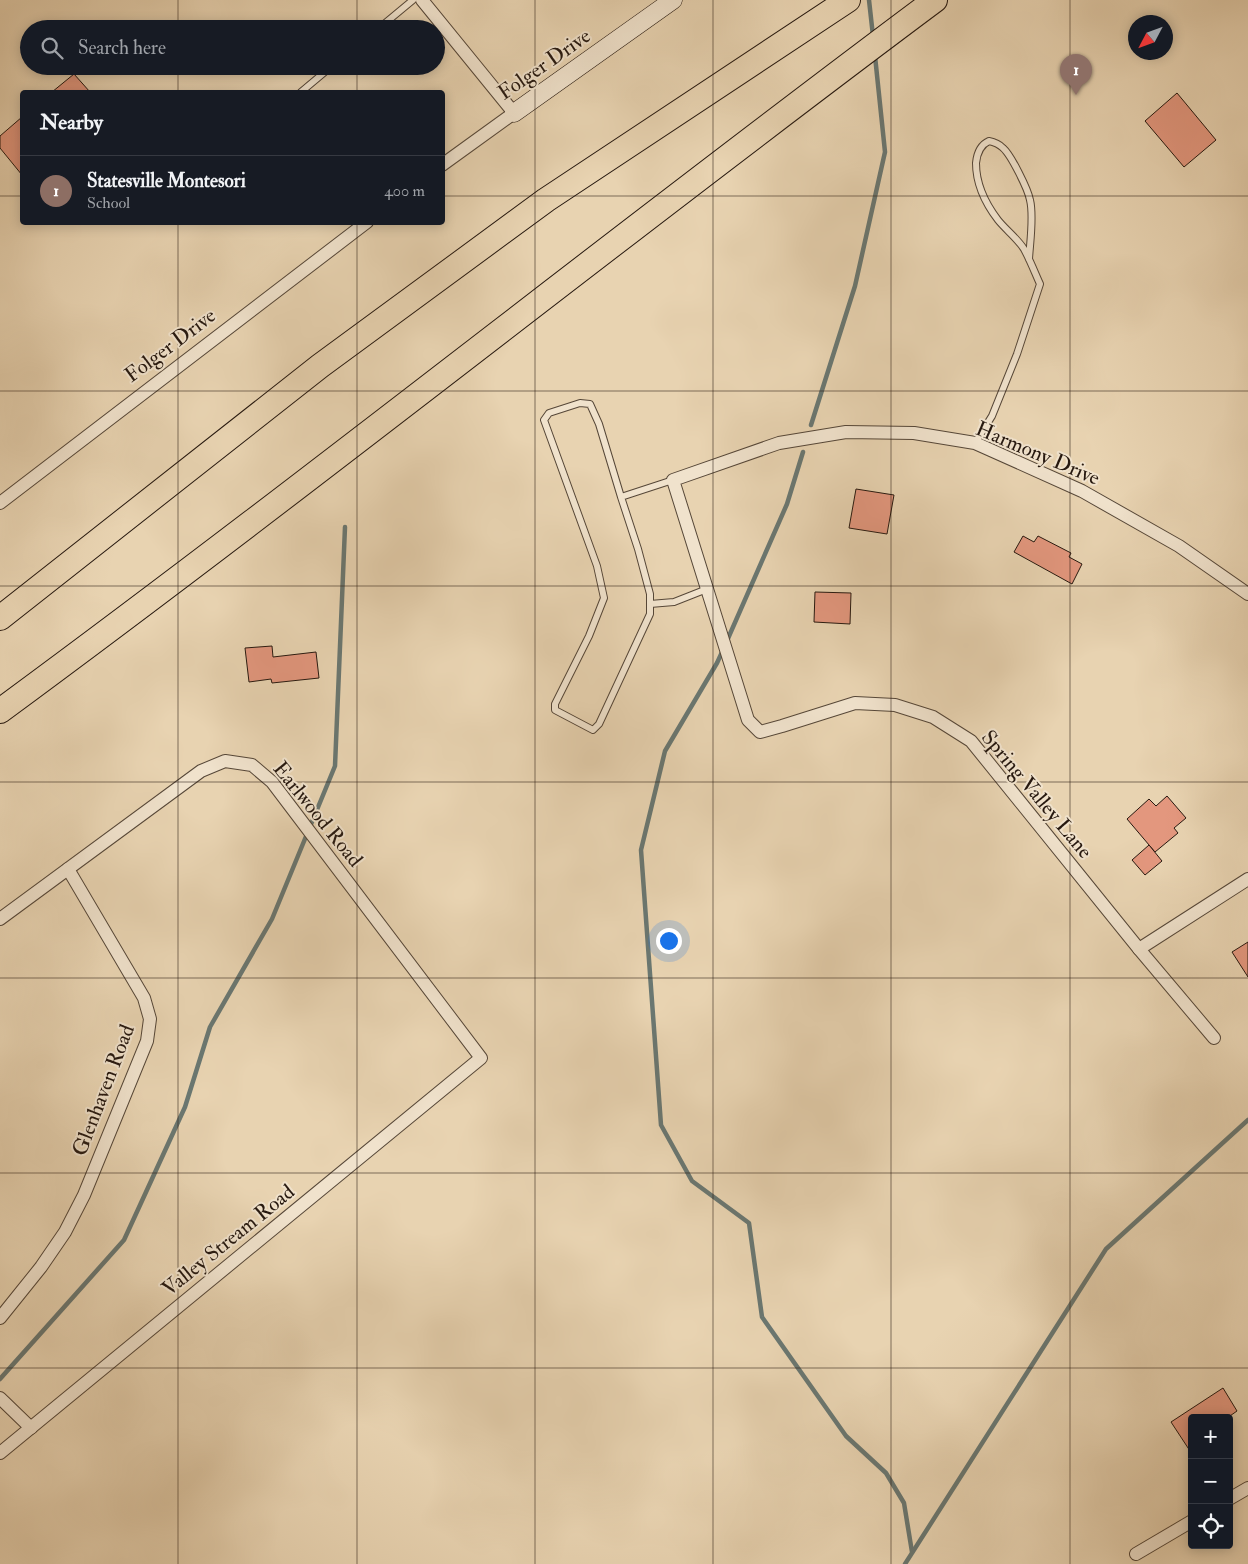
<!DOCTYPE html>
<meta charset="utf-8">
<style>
body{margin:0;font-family:"IM FELL Double Pica",serif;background:#20242c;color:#f1f3f6}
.controls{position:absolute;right:15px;bottom:15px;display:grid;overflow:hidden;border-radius:5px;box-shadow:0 2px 12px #0003}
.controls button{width:45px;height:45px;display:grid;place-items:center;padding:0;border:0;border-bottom:1px solid #363941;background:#171b24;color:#f1f3f6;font:25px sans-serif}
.compass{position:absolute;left:1128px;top:15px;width:45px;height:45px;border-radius:50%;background:#171b24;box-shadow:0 2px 12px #0003;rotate:229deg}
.you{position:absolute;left:668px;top:940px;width:18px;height:18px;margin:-12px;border:4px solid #fff;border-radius:50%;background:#1a73e8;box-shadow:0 0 0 8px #1a73e833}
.badge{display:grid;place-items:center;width:32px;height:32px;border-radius:50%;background:#ea580c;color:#fff;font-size:16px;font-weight:700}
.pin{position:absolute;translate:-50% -41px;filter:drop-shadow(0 1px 2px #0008)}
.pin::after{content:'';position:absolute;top:26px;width:18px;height:15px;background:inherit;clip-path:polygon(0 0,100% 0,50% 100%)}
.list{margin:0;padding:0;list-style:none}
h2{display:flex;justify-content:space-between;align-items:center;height:65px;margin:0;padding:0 20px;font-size:21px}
h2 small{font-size:16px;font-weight:400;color:#9ea1a6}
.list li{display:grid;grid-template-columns:32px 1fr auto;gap:15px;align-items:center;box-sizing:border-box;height:70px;padding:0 20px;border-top:1px solid #363941}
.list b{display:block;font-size:19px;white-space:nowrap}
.list p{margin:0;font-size:16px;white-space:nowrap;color:#9ea1a6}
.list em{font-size:16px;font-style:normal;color:#9ea1a6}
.icon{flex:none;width:28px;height:28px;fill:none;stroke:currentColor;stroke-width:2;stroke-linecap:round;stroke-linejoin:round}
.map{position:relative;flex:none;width:1248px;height:1564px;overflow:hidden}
.search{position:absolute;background:#171b24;box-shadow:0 2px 12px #0003;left:20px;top:20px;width:425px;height:55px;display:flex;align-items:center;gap:12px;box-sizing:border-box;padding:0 18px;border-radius:28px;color:#9ea1a6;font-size:19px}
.panel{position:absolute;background:#171b24;box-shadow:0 2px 12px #0003;left:20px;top:90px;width:425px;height:135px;border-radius:5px}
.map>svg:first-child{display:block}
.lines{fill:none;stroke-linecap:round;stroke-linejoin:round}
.stream{stroke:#6a7771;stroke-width:4.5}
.building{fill:#e3977e;stroke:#26180f}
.lane-casing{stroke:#564738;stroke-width:8}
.street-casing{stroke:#564738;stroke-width:14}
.secondary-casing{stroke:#26180f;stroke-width:19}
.highway-casing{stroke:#26180f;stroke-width:26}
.lane{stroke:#f0e2cc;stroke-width:6}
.street{stroke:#f0e2cc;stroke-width:12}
.secondary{stroke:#f0e2cc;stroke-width:18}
.highway{stroke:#e8d3b1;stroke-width:24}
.grid{fill:none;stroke:#26180f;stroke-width:1;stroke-opacity:0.55}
.labels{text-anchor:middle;stroke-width:4;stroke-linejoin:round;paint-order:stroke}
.street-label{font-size:21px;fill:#26180f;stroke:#f0e2cc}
</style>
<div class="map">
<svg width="1248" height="1564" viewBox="0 0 1248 1564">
<rect width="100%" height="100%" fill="#e8d3b1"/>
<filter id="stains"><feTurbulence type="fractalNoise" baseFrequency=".004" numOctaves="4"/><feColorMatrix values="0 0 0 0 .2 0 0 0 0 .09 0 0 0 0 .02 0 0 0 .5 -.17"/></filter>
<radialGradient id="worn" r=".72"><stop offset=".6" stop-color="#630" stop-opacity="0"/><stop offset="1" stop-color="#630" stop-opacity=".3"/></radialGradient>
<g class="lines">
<g class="stream">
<path d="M869,0L873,36"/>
<path d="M811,425L855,286L885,152L875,56"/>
<path d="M726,643L787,504L803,452"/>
<path d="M723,650L717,663L665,751L641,850L661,1125L692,1181L749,1223L762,1317L846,1436L886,1473L904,1503L912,1552"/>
<path d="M0,1379L124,1240L185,1107L210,1027L272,919L335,766L345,527"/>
<path d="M905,1564L1106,1249L1248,1120"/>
</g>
</g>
<g class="building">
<path d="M74,74L90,92H52Z"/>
<path d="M1177,93L1216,140L1184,167L1145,121Z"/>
<path d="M22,117V175L0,148V136Z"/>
<path d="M856,489L894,495L887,534L849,528Z"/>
<path d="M1023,536L1034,542L1038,536L1071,553L1069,557L1082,564L1072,584L1014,552Z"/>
<path d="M815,592L851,593L850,624L814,622Z"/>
<path d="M272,646L273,657L316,652L319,678L272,683L271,679L249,682L245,648Z"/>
<path d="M1167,796L1186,818L1174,828L1178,833L1155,852L1127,819L1149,799L1156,806Z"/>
<path d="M1149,845L1162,861L1145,875L1132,860Z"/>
<path d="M1248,942V977L1232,952Z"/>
<path d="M1223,1388L1237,1411L1227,1418H1192V1454L1171,1422Z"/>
</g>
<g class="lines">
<defs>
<g id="lane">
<path d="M378,29L413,0"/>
<path d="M301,92L332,66"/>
<path d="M975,443L992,416L1017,354L1040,284C1035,273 1030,260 1024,249C1017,238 1006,230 998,220C985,203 976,184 976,163C977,153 980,145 989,141C994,142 999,144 1003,148C1011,155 1028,189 1030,200C1034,216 1030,242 1029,259"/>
<path d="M621,497L638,549L650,594V614L599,724L593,730L555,710V704L589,636L604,598L597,566L544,420L549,413L580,403L590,404L599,424L621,497L673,480"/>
<path d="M650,604L674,602L707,589"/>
</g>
<g id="street">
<path d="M422,0L514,113L442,165"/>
<path d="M0,503L367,222"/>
<path d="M0,919L201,771L225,761L252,765L272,782L481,1058L0,1453"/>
<path d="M1139,949L1248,879"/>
<path d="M1214,1038L1139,949L971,741L933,717L895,705L855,703L782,726L760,732L748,720L673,480L779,443L846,432L914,433L975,443L1082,491L1179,546L1248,594"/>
<path d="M0,1318L41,1267L65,1232L84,1195L147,1041L150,1019L144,998L68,869"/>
<path d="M0,1398L31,1428"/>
<path d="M1229,1499L1248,1488"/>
<path d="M1136,1554L1192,1521"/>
</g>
<path id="secondary" d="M514,113L673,0"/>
<g id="highway">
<path d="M0,618L320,366L546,200L848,0"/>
<path d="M0,711C315,479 621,234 935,0"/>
</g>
</defs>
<use href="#lane" class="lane-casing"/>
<use href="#street" class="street-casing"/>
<use href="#secondary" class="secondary-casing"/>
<use href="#highway" class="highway-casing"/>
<use href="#lane" class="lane"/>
<use href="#street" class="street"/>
<use href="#secondary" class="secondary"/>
<use href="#highway" class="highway"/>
</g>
<path class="grid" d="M178,0V29M357,0V29M535,0V1564M713,0V1564M891,0V1564M1070,0V1564M178,66V92M357,66V92M0,196H22M442,196H1248M178,222V1564M357,222V1564M0,391H1248M0,586H1248M0,782H1248M0,978H1248M0,1173H1248M0,1368H1248"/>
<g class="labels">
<g class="street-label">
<text transform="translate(544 64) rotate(-35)" y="7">Folger Drive</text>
<text transform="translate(170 345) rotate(-37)" y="7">Folger Drive</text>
<text transform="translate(1038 453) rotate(23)" y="7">Harmony Drive</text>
<text transform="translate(1037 794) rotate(50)" y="7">Spring Valley Lane</text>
<text transform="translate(318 814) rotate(51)" y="7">Earlwood Road</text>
<text transform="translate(103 1090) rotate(-69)" y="7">Glenhaven Road</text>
<text transform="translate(228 1240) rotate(-39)" y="7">Valley Stream Road</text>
</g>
</g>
<rect width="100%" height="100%" filter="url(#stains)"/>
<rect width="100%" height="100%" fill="url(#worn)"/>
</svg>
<div class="controls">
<button>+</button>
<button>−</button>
<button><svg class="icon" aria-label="locate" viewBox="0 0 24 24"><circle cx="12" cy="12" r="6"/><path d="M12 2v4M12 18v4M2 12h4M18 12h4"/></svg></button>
</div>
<svg class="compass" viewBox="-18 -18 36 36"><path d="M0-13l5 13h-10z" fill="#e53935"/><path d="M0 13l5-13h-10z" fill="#9ea1a6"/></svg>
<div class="you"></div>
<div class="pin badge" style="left:1076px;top:95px;background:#8d6e63">1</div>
<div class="search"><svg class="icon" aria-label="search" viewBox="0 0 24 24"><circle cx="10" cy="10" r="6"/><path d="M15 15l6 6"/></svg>Search here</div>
<section class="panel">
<h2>Nearby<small></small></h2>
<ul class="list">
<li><span class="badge" style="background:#8d6e63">1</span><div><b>Statesville Montesori</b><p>School</p></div><em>400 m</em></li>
</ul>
</section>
</div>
